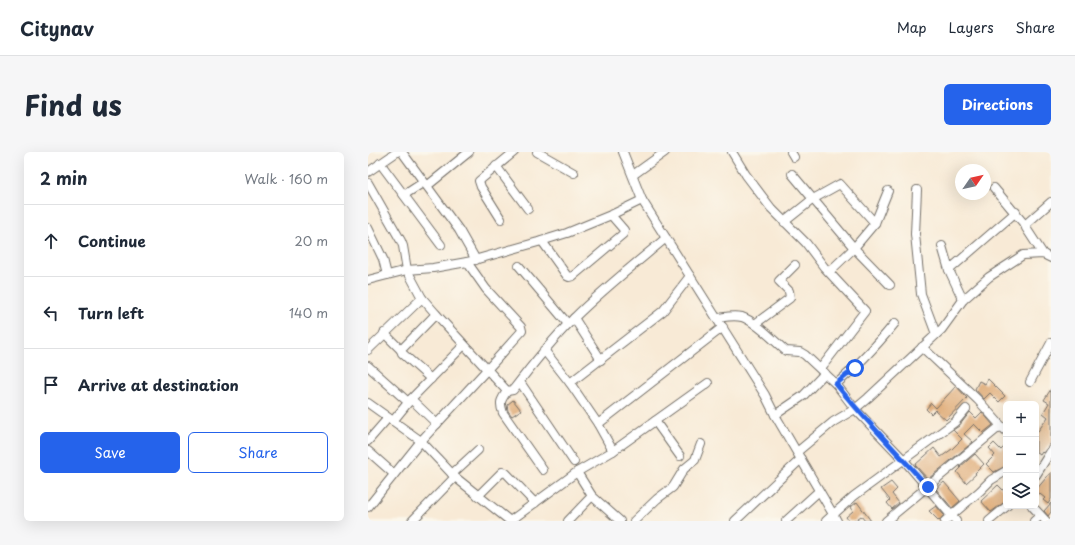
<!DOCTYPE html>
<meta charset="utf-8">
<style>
body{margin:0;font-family:"Playpen Sans",sans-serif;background:#f6f6f7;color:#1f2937}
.controls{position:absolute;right:12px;bottom:12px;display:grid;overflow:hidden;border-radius:6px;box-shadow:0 4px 16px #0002}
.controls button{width:36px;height:36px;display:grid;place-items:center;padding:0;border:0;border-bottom:1px solid #e0e1e3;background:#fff;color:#1f2937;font:20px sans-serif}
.compass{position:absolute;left:587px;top:12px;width:36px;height:36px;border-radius:50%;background:#fff;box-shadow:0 4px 16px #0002;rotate:56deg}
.stop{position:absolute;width:12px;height:12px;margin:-9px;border:3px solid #2563eb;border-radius:50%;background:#fff}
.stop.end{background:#2563eb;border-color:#fff;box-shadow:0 1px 4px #0008}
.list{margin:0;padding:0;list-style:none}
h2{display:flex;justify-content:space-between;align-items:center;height:52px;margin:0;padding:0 16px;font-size:17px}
h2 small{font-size:13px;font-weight:400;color:#747a83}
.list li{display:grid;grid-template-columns:26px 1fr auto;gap:12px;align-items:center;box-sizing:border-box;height:72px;padding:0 16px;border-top:1px solid #e0e1e3}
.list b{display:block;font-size:15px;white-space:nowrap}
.list em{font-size:13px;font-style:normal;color:#747a83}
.actions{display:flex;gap:8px;padding:12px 16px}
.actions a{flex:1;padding:9px 0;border:1px solid #2563eb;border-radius:6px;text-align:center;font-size:14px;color:#2563eb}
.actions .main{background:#2563eb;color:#fff}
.icon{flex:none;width:22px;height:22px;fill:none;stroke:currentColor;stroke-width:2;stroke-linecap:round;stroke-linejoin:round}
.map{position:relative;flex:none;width:683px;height:369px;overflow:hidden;border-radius:6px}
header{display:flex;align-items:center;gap:24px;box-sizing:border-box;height:56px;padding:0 20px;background:#fff;border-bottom:1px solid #e0e1e3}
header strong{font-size:19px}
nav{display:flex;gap:22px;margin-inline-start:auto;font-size:14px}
.intro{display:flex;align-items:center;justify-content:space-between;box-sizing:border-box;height:96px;padding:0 24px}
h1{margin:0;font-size:28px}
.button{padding:10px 18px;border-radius:6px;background:#2563eb;color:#fff;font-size:14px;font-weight:700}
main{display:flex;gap:24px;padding:0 24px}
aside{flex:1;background:#fff;border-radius:6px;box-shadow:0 4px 16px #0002}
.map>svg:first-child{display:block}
.building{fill:#e0ae7c}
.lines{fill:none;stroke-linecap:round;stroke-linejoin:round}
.street-casing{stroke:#736e67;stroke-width:10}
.street{stroke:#fff;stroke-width:8}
.route{stroke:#2563eb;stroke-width:5}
</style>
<header>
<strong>Citynav</strong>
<nav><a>Map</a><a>Layers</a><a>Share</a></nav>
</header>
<div class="intro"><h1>Find us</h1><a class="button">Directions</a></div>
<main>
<aside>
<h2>2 min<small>Walk · 160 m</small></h2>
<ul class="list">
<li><svg class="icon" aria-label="ahead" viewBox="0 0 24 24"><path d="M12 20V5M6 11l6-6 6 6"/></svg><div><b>Continue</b></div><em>20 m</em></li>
<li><svg class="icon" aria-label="left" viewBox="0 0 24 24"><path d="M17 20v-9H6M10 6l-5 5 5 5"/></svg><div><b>Turn left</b></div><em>140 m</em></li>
<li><svg class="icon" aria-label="arrive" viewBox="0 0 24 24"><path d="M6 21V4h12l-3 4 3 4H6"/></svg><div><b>Arrive at destination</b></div></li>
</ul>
<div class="actions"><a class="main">Save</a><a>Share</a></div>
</aside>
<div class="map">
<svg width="683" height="369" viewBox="0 0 683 369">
<rect width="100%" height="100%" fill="#fbf7ec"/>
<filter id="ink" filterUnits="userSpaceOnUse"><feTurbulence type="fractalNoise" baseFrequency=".025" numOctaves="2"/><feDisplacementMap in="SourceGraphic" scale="8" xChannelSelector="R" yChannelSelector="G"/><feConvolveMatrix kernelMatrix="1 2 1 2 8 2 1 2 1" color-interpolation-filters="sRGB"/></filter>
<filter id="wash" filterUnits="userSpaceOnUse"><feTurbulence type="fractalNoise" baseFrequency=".012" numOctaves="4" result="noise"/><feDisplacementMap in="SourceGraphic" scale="16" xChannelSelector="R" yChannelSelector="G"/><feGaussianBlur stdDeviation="0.9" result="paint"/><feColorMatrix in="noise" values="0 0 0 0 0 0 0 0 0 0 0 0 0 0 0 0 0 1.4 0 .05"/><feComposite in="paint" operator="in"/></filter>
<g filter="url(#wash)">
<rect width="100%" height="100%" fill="#f8ead6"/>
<g id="blocks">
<g class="building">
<path d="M620,227L637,244L631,250L622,241L616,247L607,237L611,229L617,232Z"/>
<path d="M588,234L599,246L578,268L567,258L563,262L558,257L563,251L568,256Z"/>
<path d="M683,237V291L675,301L674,300L672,303L668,300V282L680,265L675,261L681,251L676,248Z"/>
<path d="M145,248L153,258L144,264L140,259L139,253Z"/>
<path d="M602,260L608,266L614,260L625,273L615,281L606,272L596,282L605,290L560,327L547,313L566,296L573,305L584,297L594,287L585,278L591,274Z"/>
<path d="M626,291L633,298L638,293V314L626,320L618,312L627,303L621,296Z"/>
<path d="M607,302L616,312L607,321L608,322L598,331L589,320L593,316L592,315Z"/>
<path d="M683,320V347L680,352L675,348L677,346L668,339V338Z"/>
<path d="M523,330L529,337L524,342L531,351L524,357L519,351L522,348L513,337Z"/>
<path d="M576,330L592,349L584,356L568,337Z"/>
<path d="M630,333L638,341V349L623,360L613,349Z"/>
<path d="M489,350L503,369H497L493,364L486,369H481L478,365L485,359L483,355Z"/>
<path d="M683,351V360L680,364L676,359Z"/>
<path d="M568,354L576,363L571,369L561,359Z"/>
</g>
</g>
</g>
<g filter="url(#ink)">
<use href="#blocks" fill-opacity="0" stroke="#736e67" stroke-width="1"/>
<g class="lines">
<defs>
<g id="street">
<path d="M34,0L91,78L108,108"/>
<path d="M169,0L206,21"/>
<path d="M255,0L274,48L397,243L407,263L469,369"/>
<path d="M364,0L378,23L403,56L438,91L456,115L497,159L453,216"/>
<path d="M423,0L426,5"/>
<path d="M12,11L73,93"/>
<path d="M128,14L160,57"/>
<path d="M0,20L29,0"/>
<path d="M424,22L486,96L522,133"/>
<path d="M265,23L297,0"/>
<path d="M0,31L33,89L35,94L39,118L54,146L68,162L139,239L145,238C164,213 184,188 206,166C235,137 267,112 298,86"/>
<path d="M59,34L101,0"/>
<path d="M626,36L657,73"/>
<path d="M549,38L547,82L553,142L568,182"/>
<path d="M36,43L56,30"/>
<path d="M133,67L113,35L111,29L146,0"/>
<path d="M416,70L445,47L472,32L507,71"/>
<path d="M0,76L15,107L19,123"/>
<path d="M174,89L199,124L201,125L205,124L255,82L256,78L243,63"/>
<path d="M574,94L581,118L595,148"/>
<path d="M675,102L658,76L657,73L683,50"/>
<path d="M151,114L200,172"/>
<path d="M581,118L648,60"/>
<path d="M461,120L486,96L507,71L520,39"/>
<path d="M0,128L39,118L65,116L99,110L170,90L199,81L243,63L274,48"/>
<path d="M206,166L233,208"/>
<path d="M349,166C357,165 365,163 374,165C389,170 406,189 418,199L432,200L437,203L468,232L487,257L535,307L588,369"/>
<path d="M387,172L422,146L421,139L411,129L427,113"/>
<path d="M16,181L33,198"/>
<path d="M554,195L610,248L634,275"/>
<path d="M0,198L54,146"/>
<path d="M176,198L202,231"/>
<path d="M0,214L40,250"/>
<path d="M63,227L34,201L33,198L68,162"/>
<path d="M152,230L206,310"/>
<path d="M662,230L683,191"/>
<path d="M468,232C490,214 509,193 527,171"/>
<path d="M139,239C133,248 131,250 135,261L175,318"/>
<path d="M0,251L53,289L87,325L142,369"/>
<path d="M407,263L435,244L457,221"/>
<path d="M25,269L43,247"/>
<path d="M287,269L312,304"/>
<path d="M69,272L43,247L96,193"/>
<path d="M230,272L355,175"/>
<path d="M0,289L20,266"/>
<path d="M0,299L26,322"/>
<path d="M245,299L340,231"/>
<path d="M429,300L465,270L487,257L500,246L574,177L595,148L621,125L655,103L675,102L683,106"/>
<path d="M84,322L110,298"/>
<path d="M668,323L683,299"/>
<path d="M110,344L134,320L138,321L167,351"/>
<path d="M224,344L252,369"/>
<path d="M664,354L678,369"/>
<path d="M0,355L53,289L126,210L154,179L153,175L118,137L99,110"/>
<path d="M44,369L87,325"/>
<path d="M142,369L209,320"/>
<path d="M200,369L224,344L209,320L245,299L230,272L202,231L295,159L322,124"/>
<path d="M266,369L289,347L305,335L316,317L327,308L333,292"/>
<path d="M367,369L433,307"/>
<path d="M418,369L451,339"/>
<path d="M458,369L486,344L587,270L598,257"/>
<path d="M518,369L630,276L634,275L638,279"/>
<path d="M577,369L612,339L623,328L638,319"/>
<path d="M621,369L639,354"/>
<path d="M666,369L672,364"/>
</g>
</defs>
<use href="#street" class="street-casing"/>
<use href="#street" class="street"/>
</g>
</g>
<g class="lines" filter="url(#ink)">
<path class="route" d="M487,216L468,232C497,268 529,300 560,335"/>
</g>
</svg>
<div class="controls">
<button>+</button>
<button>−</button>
<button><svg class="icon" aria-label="layers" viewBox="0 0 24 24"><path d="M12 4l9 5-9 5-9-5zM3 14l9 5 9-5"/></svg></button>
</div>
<svg class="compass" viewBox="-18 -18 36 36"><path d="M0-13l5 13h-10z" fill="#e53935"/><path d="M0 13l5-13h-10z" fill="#747a83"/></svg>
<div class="stop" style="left:487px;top:216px"></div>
<div class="stop end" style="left:560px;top:335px"></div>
</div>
</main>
